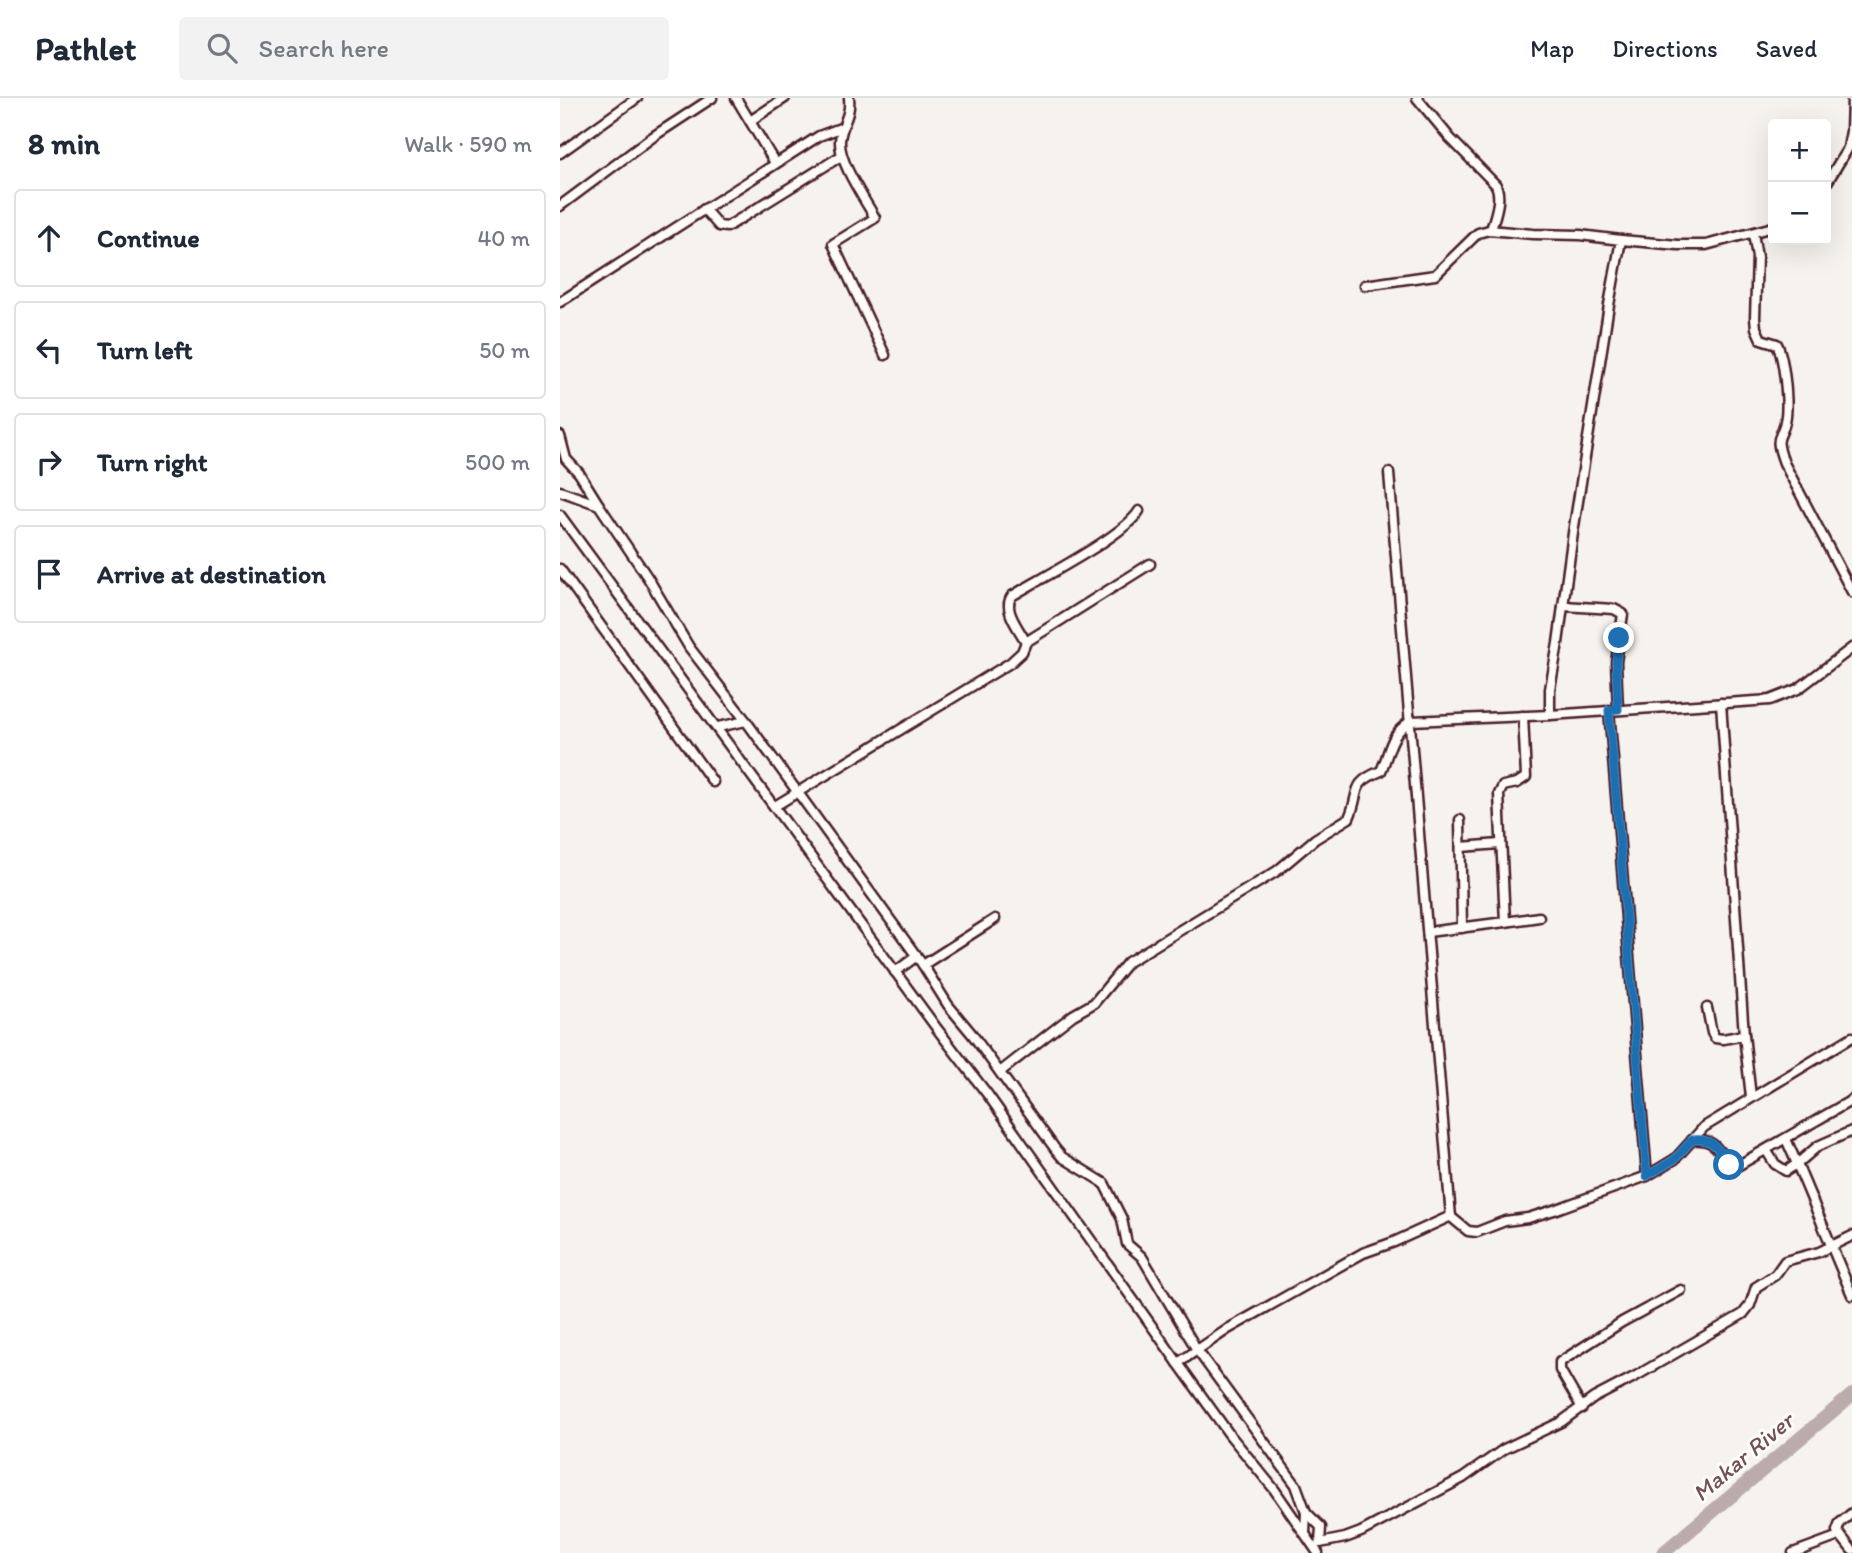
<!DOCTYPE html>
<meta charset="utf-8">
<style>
body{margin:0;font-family:Itim,sans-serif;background:#f2f2f3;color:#1f2937}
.controls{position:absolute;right:21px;top:21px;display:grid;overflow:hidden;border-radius:7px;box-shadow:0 7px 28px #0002}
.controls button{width:63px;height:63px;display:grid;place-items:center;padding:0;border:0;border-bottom:2px solid #e0e1e3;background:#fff;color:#1f2937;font:35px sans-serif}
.stop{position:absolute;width:21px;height:21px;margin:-16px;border:5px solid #1f6fb2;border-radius:50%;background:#fff}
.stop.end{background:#1f6fb2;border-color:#fff;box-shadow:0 2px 7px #0008}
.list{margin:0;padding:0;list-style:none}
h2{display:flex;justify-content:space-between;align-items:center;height:91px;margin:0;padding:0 28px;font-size:30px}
h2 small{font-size:23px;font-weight:400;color:#747a83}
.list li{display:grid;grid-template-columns:46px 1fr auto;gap:21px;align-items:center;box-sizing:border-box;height:98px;margin:0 14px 14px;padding:0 14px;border:2px solid #e0e1e3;border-radius:7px}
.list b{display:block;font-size:26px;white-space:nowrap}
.list em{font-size:23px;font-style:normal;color:#747a83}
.icon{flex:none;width:38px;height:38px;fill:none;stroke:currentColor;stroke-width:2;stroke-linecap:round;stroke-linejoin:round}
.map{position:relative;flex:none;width:1292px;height:1455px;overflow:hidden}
header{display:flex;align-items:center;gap:42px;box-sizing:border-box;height:98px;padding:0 35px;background:#fff;border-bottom:2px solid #e0e1e3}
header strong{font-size:33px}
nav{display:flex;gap:38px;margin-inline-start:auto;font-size:24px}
.search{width:490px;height:63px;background:#f2f2f3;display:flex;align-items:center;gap:18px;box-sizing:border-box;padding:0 24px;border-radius:7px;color:#747a83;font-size:26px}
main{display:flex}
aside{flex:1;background:#fff}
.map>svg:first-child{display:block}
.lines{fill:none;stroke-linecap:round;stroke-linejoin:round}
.river{stroke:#bbabac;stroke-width:14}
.minor-casing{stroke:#4a1f2b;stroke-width:13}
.minor{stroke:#fdfcf7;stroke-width:8}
.route{stroke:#1f6fb2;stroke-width:9}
.labels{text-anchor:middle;stroke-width:6;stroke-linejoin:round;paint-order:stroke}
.water-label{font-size:24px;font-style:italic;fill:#725058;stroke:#fdfcf7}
</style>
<header>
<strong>Pathlet</strong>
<div class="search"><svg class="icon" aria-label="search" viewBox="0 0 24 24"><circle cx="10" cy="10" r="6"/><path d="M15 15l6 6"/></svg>Search here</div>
<nav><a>Map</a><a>Directions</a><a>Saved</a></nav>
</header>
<main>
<aside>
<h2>8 min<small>Walk · 590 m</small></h2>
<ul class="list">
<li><svg class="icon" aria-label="ahead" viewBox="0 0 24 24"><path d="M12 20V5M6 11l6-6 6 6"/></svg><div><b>Continue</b></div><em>40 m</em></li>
<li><svg class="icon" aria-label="left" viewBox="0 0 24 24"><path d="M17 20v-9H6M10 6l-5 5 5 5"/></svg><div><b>Turn left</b></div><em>50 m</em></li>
<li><svg class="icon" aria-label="right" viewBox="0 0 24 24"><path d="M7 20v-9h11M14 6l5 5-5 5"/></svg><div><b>Turn right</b></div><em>500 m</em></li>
<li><svg class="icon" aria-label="arrive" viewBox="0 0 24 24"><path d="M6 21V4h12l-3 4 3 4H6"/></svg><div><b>Arrive at destination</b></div></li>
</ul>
</aside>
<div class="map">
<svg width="1292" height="1455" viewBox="0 0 1292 1455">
<rect width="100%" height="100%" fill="#f6f3ef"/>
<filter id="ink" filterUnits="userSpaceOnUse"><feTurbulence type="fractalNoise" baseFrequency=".0143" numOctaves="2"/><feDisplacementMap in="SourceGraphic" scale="14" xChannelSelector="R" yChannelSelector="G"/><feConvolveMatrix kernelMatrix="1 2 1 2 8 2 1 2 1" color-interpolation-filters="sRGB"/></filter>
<g filter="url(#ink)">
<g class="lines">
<path class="river" d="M1103,1455L1292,1297"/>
<defs>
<g id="minor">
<path d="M176,0L215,65"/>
<path d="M289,0C291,19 281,26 280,43C279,65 304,100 315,120L273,146L325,257"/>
<path d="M857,0L890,40L936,87C942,101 935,117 931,132"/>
<path d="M190,23L225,0"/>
<path d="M0,55L77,0"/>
<path d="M1266,86L1288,50L1291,33L1292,1"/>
<path d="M0,108L94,38L152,0"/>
<path d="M144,111L159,128L167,129L281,58"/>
<path d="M1193,135L1197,159L1195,220L1196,230L1201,241L1217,246C1224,260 1228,302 1226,318C1223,344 1212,333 1224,365L1292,494"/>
<path d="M1061,142L1118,147H1146L1213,129"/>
<path d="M805,187L875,177L918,135L929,132L973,136L1020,137L1061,142L1049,207L1013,435L998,545L990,591V617L1210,602L1238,591L1292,550"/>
<path d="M0,204L259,38L283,29"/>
<path d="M0,338L6,361L19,375L39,407"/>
<path d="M829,375L891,1119L908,1133L917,1134L945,1123L968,1120L994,1112L1087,1078L1115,1061L1144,1029L1292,939"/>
<path d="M0,393L39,407L88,480L129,549L186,623L363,867L388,907L412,936L496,1052L502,1059L544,1085L562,1121L567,1146L582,1159L637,1252L736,1387L746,1414L745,1435"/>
<path d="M0,417L378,932L428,997L618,1265L669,1336L714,1391L758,1455"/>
<path d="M0,471L153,684"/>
<path d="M1003,508L1054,511L1063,516L1056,564L1058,611"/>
<path d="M466,544C459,531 442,511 452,498C481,480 564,438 579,413"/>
<path d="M1161,605L1184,937L1191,999"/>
<path d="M1049,612L1087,1078"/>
<path d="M158,629L186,623"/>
<path d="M215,708L450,565L462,554L466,544L590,466"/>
<path d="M900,722L902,830"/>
<path d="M901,749L940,746"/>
<path d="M945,824L979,819"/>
<path d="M868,834L945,824L939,696L943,688L957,685L966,679L963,618"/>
<path d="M363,867L435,821"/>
<path d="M335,874L357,858"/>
<path d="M1147,910L1152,935L1155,940L1163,941L1184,937"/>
<path d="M440,974L513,917L534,905L568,864L717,773L755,741L789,720C801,693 789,686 821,673C831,651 829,637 851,623L990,617"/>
<path d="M1292,1033L1258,1048L1237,1066L1292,1197"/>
<path d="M1132,1042C1154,1040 1158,1051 1169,1067H1179L1292,1002"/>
<path d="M1206,1052L1215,1066L1226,1073L1237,1066L1226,1041"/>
<path d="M618,1265L668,1231L803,1155L834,1144L891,1118"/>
<path d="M1022,1310L1000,1272V1264L1062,1224L1121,1192"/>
<path d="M746,1414L761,1429L760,1445L785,1440L801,1434L903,1380L944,1351L1001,1324L1034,1300L1076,1278L1183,1216L1190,1207L1196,1189L1215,1177L1225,1163L1259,1154L1292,1138"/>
<path d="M1292,1415L1280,1425L1277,1433L1292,1452"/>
<path d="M1233,1455L1279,1438"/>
</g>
</defs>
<use href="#minor" class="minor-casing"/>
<use href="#minor" class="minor"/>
</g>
</g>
<g class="lines" filter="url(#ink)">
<path class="route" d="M1059,540L1056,564L1058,611L1049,612L1087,1078L1115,1061L1132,1042C1154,1040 1158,1050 1169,1067"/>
</g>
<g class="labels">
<g class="water-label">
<text transform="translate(1183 1359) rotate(-40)" y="8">Makar River</text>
</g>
</g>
</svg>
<div class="controls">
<button>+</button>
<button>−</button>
</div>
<div class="stop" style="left:1169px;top:1067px"></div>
<div class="stop end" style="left:1059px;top:540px"></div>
</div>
</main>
